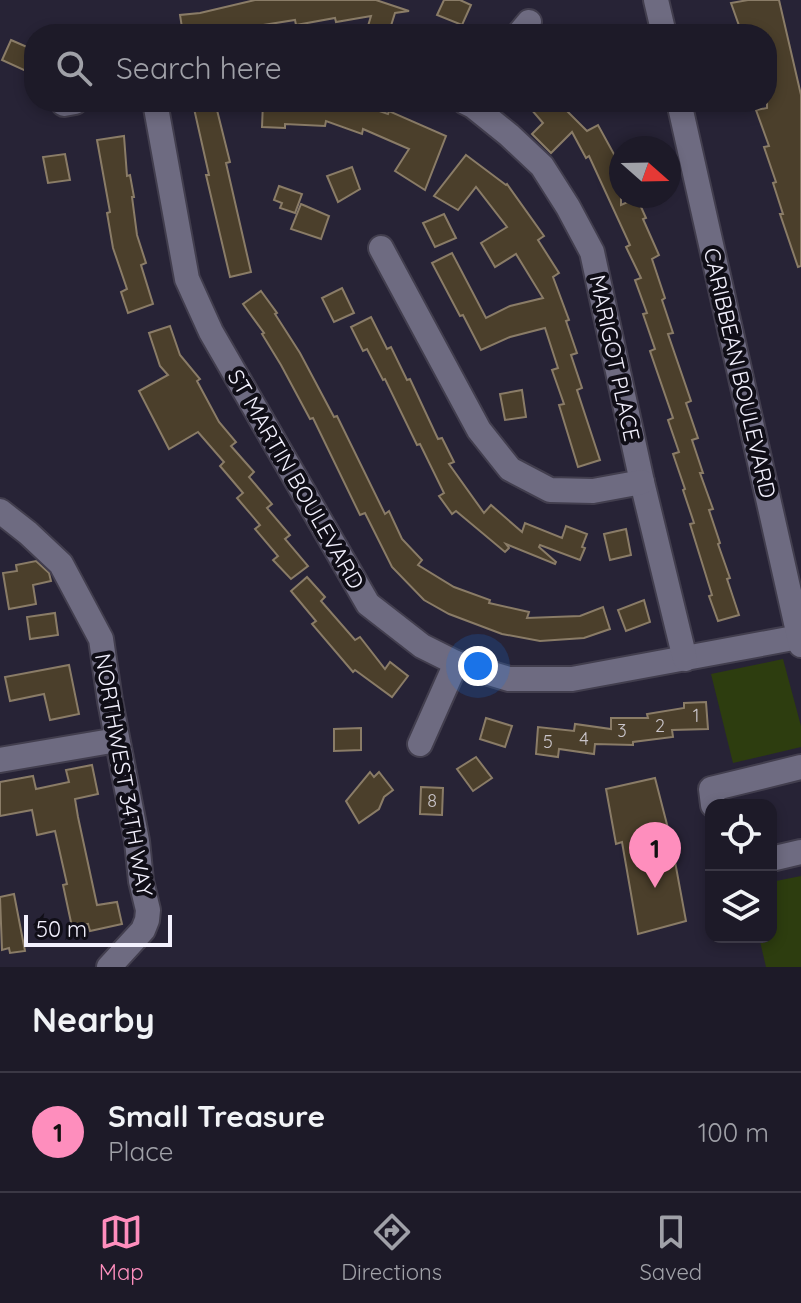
<!DOCTYPE html>
<style>
body{margin:0;font-family:Quicksand,sans-serif;background:#2a2734;color:#f1f3f6}
.controls{position:absolute;right:24px;bottom:24px;display:grid;overflow:hidden;border-radius:16px;box-shadow:0 4px 12px #0003}
.controls button{width:72px;height:72px;display:grid;place-items:center;padding:0;border:0;border-bottom:2px solid #3b3845;background:#1d1a28;color:#f1f3f6;font:40px sans-serif}
.compass{position:absolute;left:609px;top:136px;width:72px;height:72px;border-radius:50%;background:#1d1a28;box-shadow:0 4px 12px #0003;rotate:110deg}
.scale{position:absolute;left:24px;bottom:20px;width:148px;box-sizing:border-box;padding-left:8px;border:4px solid #f3f1fe;border-top:0;font-size:22px;line-height:28px;white-space:nowrap;color:#f3f1fe;-webkit-text-stroke:6px #100e17;paint-order:stroke}
.you{position:absolute;left:478px;top:666px;width:28px;height:28px;margin:-20px;border:6px solid #fff;border-radius:50%;background:#1a73e8;box-shadow:0 0 0 12px #1a73e833}
.badge{display:grid;place-items:center;width:52px;height:52px;border-radius:50%;background:#fe8ebd;color:#111;font-size:26px;font-weight:700}
.pin{position:absolute;translate:-50% -66px;filter:drop-shadow(0 2px 4px #0008)}
.pin::after{content:'';position:absolute;top:42px;width:28px;height:24px;background:inherit;clip-path:polygon(0 0,100% 0,50% 100%)}
.list{margin:0;padding:0;list-style:none}
h2{display:flex;justify-content:space-between;align-items:center;height:104px;margin:0;padding:0 32px;font-size:34px}
h2 small{font-size:26px;font-weight:400;color:#a0a1a8}
.list li{display:grid;grid-template-columns:52px 1fr auto;gap:24px;align-items:center;box-sizing:border-box;height:120px;padding:0 32px;border-top:2px solid #3b3845}
.list b{display:block;font-size:30px;white-space:nowrap}
.list p{margin:0;font-size:26px;white-space:nowrap;color:#a0a1a8}
.list em{font-size:26px;font-style:normal;color:#a0a1a8}
.icon{flex:none;width:44px;height:44px;fill:none;stroke:currentColor;stroke-width:2;stroke-linecap:round;stroke-linejoin:round}
.map{position:relative;flex:none;width:801px;height:967px;overflow:hidden}
.search{position:absolute;background:#1d1a28;box-shadow:0 4px 12px #0003;left:24px;right:24px;top:24px;height:88px;display:flex;align-items:center;gap:20px;box-sizing:border-box;padding:0 28px;border-radius:32px;color:#a0a1a8;font-size:30px}
.sheet{height:224px;background:#1d1a28}
nav{display:flex;justify-content:space-around;align-items:center;box-sizing:border-box;height:112px;border-top:2px solid #3b3845;background:#1d1a28;font-size:22px;color:#a0a1a8}
nav a{display:grid;justify-items:center;gap:4px}
nav .on{color:#fe8ebd}
.map>svg:first-child{display:block}
.green{fill:#2d3d0f}
.building{fill:#4b3f2b;stroke:#8a7c67;stroke-width:2}
.lines{fill:none;stroke-linecap:round;stroke-linejoin:round}
.street-casing{stroke:#423e4e;stroke-width:28}
.street{stroke:#6e6b81;stroke-width:24}
.labels{text-anchor:middle;stroke-width:8;stroke-linejoin:round;paint-order:stroke}
.number-label{font-size:18px;fill:#c9c4c9}
.street-label{font-size:22px;fill:#f3f1fe;stroke:#100e17}
</style>
<div class="map">
<svg width="801" height="967" viewBox="0 0 801 967">
<rect width="100%" height="100%" fill="#272336"/>
<g class="green">
<path d="M783,659L801,726V747L733,763L711,674Z"/>
<path d="M801,876V967H766L759,937H771V882Z"/>
</g>
<g class="building">
<path d="M255,0H376L409,11L395,13L389,32L368,26L371,16L336,22L335,18L296,25L295,20L257,26L228,34H183L180,15L200,13Z"/>
<path d="M444,0H460L471,5L462,25L437,15Z"/>
<path d="M748,0H779L801,95V266L798,267L780,214H783L773,183L776,182L764,147L769,146L756,110L767,108V34H742L731,3Z"/>
<path d="M11,40L34,50L26,71L2,60Z"/>
<path d="M203,102H215L230,162L226,163L251,272L230,277L206,175H209L193,104Z"/>
<path d="M263,102H353L388,114L389,111L446,136L425,190L395,171L409,149L363,129L362,134L326,121L325,126L285,124V128L262,127Z"/>
<path d="M525,102H558L587,131L598,125L621,167V205L637,198L646,218L643,219L659,255L652,259L665,298L662,300L673,333L668,334L691,401L686,403L698,438L692,440L703,473H700L713,509L709,510L720,543L718,544L730,578L727,579L739,615L718,621L709,596L712,595L690,524L694,523L683,490L685,489L673,454L679,452L668,420L673,418L650,351L655,349L643,314L647,313L635,280L641,278L626,247L630,245L589,156L586,158L572,132L551,153L532,134L543,123Z"/>
<path d="M124,136L127,176L130,175L134,197H132L137,235L146,263L141,265L153,304L128,313L121,292L127,289L113,248L107,213L110,212L97,140Z"/>
<path d="M65,154L70,180L48,183L43,157Z"/>
<path d="M466,155L506,185L507,184L544,236L538,240L559,273L553,277L569,320L566,321L577,353L571,355L582,388L577,390L600,460L578,467L559,405L564,404L552,370L558,368L545,328L510,337L481,350L463,315L460,316L432,263L452,253L486,318L510,306L543,298L516,254L495,267L481,243L507,227L476,187L458,210L434,196Z"/>
<path d="M352,167L360,189L338,202L327,176Z"/>
<path d="M279,186L302,194L295,213L280,208L282,203L274,200Z"/>
<path d="M301,204L329,216L321,239L291,229Z"/>
<path d="M444,214L456,238L435,247L423,223Z"/>
<path d="M342,288L354,313L334,322L322,298Z"/>
<path d="M261,291L277,313L275,314L300,353L334,417L337,416L385,514L389,511L402,539L422,560L418,565L454,587L490,600L489,603L529,612L527,618L580,616L603,607L610,629L584,638L540,641L502,634L449,614L424,600L392,567L365,513L360,515L313,418L310,419L281,365L262,334L264,333L243,304Z"/>
<path d="M371,317L387,349L391,347L407,380L410,379L438,439L442,438L454,462L449,464L484,513L491,505L522,532L525,523L562,538L566,526L587,534L582,547L585,548L580,560L540,545L539,547L556,562L555,564L506,544L509,548L505,552L456,511L452,514L439,496L444,493L420,444L417,445L385,379L383,380L367,349L363,351L351,327Z"/>
<path d="M170,326L180,355L200,379L197,381L219,422L236,442L231,446L254,472L249,477L272,504L267,508L290,535L285,539L308,566L291,579L273,560L278,556L255,529L260,525L237,498L243,493L220,466L224,462L198,432L169,449L139,391L168,375L160,366L149,333Z"/>
<path d="M522,390L526,417L505,420L500,394Z"/>
<path d="M626,529L631,555L610,560L604,534Z"/>
<path d="M36,561L49,573L51,581L33,585L36,604L9,609L3,573L17,571L16,565Z"/>
<path d="M307,577L325,597L321,601L355,640L360,637L385,669L390,662L408,676L392,697L355,670L353,672L312,624L316,621L291,591Z"/>
<path d="M644,600L650,622L626,631L618,610Z"/>
<path d="M55,613L58,635L30,639L27,617Z"/>
<path d="M69,665L79,714L50,720L44,694L10,701L5,677Z"/>
<path d="M706,702L708,729L672,730L673,737L633,742V745L595,744L594,754L559,749L558,757L536,754L538,727L574,731L575,724L611,729V718H648L647,714L684,708V703Z"/>
<path d="M486,718L512,726L505,747L480,739Z"/>
<path d="M361,728V750L334,751V729Z"/>
<path d="M476,757L492,778L473,791L457,769Z"/>
<path d="M92,765L98,794L75,799L78,817L97,905L117,902L122,924L90,931L88,924L72,927L63,885L67,884L55,831L37,835L32,810L0,816V782L33,776L36,789L69,782L66,770Z"/>
<path d="M370,772L374,777L379,772L393,790L384,797L379,809L359,823L346,801Z"/>
<path d="M655,778L671,840L686,921L638,934L622,842L616,844L606,789Z"/>
<path d="M421,787L443,788L442,815L420,814Z"/>
<path d="M14,894L25,951L10,953L9,948L2,950L0,897Z"/>
</g>
<g class="lines">
<defs>
<g id="street">
<path d="M656,0L664,34"/>
<path d="M519,34L529,22"/>
<path d="M155,102L187,279L211,332L368,604L422,646L456,663L509,679H572L799,637"/>
<path d="M465,102L473,106L509,135L542,166L568,207L592,252L642,482L685,659"/>
<path d="M679,102L801,645"/>
<path d="M64,104L75,102"/>
<path d="M381,248L479,430L510,469L550,490L593,491L642,482"/>
<path d="M0,511L28,533L61,564L101,639L110,701L137,841L141,881L148,910L147,920L143,930L109,967"/>
<path d="M420,744L456,663"/>
<path d="M0,760L117,740"/>
<path d="M713,805L711,789L801,767"/>
<path d="M771,859L801,852"/>
</g>
</defs>
<use href="#street" class="street-casing"/>
<use href="#street" class="street"/>
</g>
<g class="labels">
<g class="number-label">
<text x="696" y="722">1</text>
<text x="660" y="732">2</text>
<text x="622" y="737">3</text>
<text x="584" y="745">4</text>
<text x="548" y="748">5</text>
<text x="432" y="807">8</text>
</g>
<g class="street-label">
<text transform="translate(615 358) rotate(78)" y="8">MARIGOT PLACE</text>
<text transform="translate(740 373) rotate(77)" y="8">CARIBBEAN BOULEVARD</text>
<text transform="translate(296 479) rotate(60)" y="8">ST MARTIN BOULEVARD</text>
<text transform="translate(124 775) rotate(80)" y="8">NORTHWEST 34TH WAY</text>
</g>
</g>
</svg>
<div class="controls">
<button><svg class="icon" aria-label="locate" viewBox="0 0 24 24"><circle cx="12" cy="12" r="6"/><path d="M12 2v4M12 18v4M2 12h4M18 12h4"/></svg></button>
<button><svg class="icon" aria-label="layers" viewBox="0 0 24 24"><path d="M12 4l9 5-9 5-9-5zM3 14l9 5 9-5"/></svg></button>
</div>
<svg class="compass" viewBox="-18 -18 36 36"><path d="M0-13l5 13h-10z" fill="#e53935"/><path d="M0 13l5-13h-10z" fill="#a0a1a8"/></svg>
<div class="scale">50 m</div>
<div class="you"></div>
<div class="pin badge" style="left:655px;top:888px">1</div>
<div class="search"><svg class="icon" aria-label="search" viewBox="0 0 24 24"><circle cx="10" cy="10" r="6"/><path d="M15 15l6 6"/></svg>Search here</div>
</div>
<section class="sheet">
<h2>Nearby<small></small></h2>
<ul class="list">
<li><span class="badge">1</span><div><b>Small Treasure</b><p>Place</p></div><em>100 m</em></li>
</ul>
</section>
<nav>
<a class="on"><svg class="icon" aria-label="map" viewBox="0 0 24 24"><path d="M3 6l6-2 6 2 6-2v14l-6 2-6-2-6 2zM9 4v14M15 6v14"/></svg>Map</a>
<a><svg class="icon" aria-label="directions" viewBox="0 0 24 24"><path d="M12 3l9 9-9 9-9-9zM9 14v-3h6M13 9l2 2-2 2"/></svg>Directions</a>
<a><svg class="icon" aria-label="saved" viewBox="0 0 24 24"><path d="M7 4h10v16l-5-4-5 4z"/></svg>Saved</a>
</nav>
